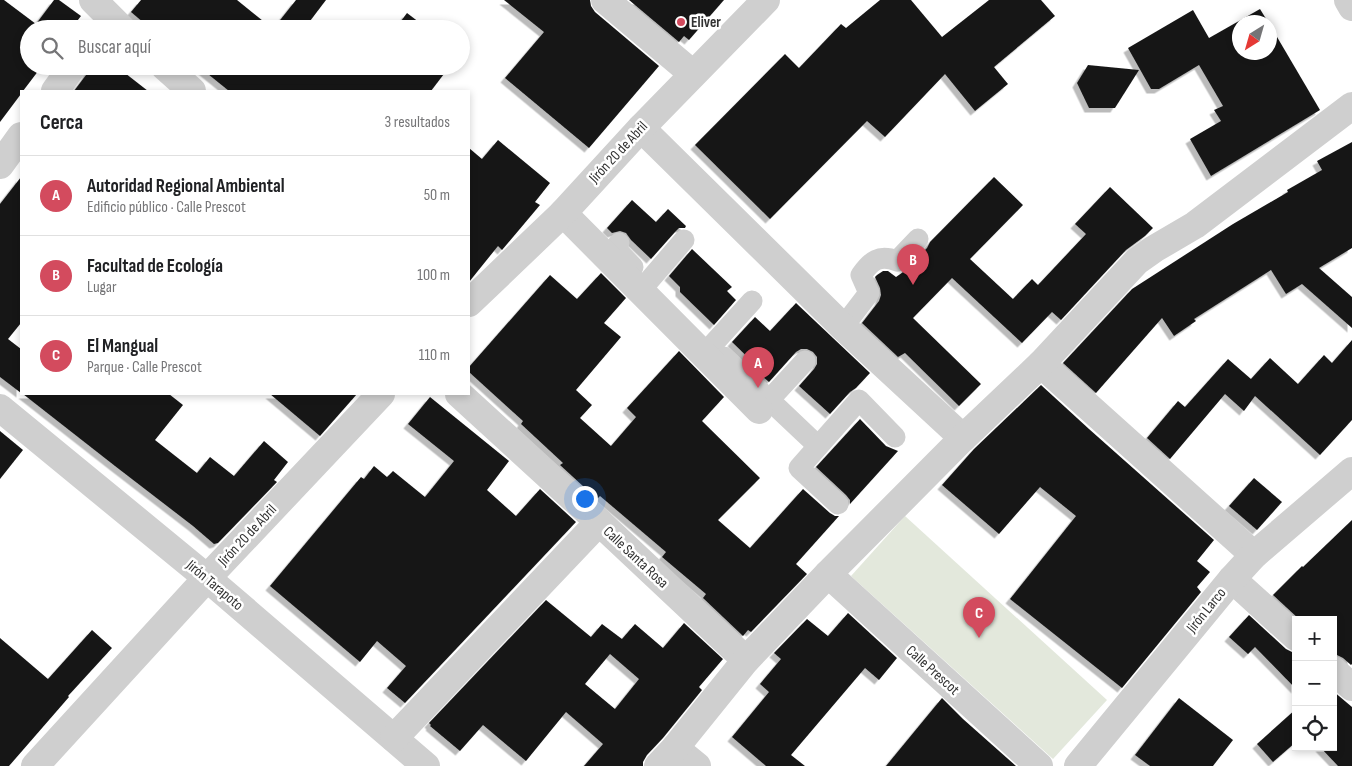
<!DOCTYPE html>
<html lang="es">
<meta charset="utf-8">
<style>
body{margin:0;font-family:"Sofia Sans Condensed",sans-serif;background:#f2f2f2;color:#202124}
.controls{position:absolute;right:15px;bottom:15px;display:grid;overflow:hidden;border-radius:0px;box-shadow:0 2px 8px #0003}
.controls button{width:45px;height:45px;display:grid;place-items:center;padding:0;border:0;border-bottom:1px solid #e0e0e0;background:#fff;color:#202124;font:25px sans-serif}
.compass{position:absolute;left:1232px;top:15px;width:45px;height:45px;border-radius:50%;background:#fff;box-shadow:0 2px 8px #0003;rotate:217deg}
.you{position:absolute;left:584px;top:498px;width:18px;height:18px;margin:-12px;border:4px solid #fff;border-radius:50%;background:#1a73e8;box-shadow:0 0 0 8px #1a73e833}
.badge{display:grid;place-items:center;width:32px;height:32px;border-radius:50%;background:#d34b5e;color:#fff;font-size:16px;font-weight:700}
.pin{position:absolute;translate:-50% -41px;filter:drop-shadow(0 1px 2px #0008)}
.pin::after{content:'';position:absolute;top:26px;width:18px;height:15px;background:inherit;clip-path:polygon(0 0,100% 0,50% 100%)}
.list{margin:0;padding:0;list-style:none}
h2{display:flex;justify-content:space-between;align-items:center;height:65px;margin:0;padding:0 20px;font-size:21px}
h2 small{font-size:16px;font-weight:400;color:#757577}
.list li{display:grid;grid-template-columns:32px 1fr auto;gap:15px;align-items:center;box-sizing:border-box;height:80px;padding:0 20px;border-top:1px solid #e0e0e0}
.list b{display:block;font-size:19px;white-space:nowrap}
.list p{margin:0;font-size:16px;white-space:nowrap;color:#757577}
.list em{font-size:16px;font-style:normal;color:#757577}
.icon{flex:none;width:28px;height:28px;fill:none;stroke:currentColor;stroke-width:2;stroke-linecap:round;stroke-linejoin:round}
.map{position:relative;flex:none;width:1352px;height:766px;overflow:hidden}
.search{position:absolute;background:#fff;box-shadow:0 2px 8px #0003;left:20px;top:20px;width:450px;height:55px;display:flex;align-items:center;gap:12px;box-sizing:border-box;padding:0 18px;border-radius:28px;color:#757577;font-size:19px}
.panel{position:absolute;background:#fff;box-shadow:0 2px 8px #0003;left:20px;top:90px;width:450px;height:305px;border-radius:0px}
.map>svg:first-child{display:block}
.green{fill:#e3e8dc}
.building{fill:#191919;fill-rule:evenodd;filter:url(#shadow)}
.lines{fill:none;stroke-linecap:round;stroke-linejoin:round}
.pedestrian{stroke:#cfcfcf;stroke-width:21}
.minor{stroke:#cfcfcf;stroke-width:28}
.poi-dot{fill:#d34b5e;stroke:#fff;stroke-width:2}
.labels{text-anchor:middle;stroke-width:5;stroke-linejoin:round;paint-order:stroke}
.poi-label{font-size:15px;font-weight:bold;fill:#323232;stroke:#fff;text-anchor:start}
.street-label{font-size:15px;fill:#323232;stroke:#fff}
</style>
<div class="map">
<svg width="1352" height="766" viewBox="0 0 1352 766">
<defs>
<filter id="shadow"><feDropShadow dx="-4.5" dy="4.5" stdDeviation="0" flood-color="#0004"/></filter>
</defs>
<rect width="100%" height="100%" fill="#fff"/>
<path class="green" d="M905,516L1107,700L1053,759L851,576Z"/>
<g class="building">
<path d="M0,0H4L36,24L54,0H59L81,16L71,29H29V66H42L23,91H21V94L0,122Z"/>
<path d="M141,0H237L273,29H151L131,12Z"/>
<path d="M296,0H326L304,29H273Z"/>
<path d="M504,0H590L591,6L595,12L659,66L589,148L505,78L544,32Z"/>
<path d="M629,0H724L689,40L684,36L679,42Z"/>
<path d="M880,0H911L942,37L989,0H1041L1055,16L994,67L1008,84L975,111L945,74L885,137L867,121L770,219L695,145L785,54L799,68L841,24L846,28Z"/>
<path d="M1260,9L1268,22H1240V52H1270V25L1320,110L1211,176L1190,139L1221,121L1214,110L1223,106L1199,65L1159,89H1151L1128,48L1193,10L1209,38Z"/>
<path d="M407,13L428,29H395Z"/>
<path d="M1088,65L1139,70L1115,108H1089L1077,83Z"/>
<path d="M90,66H116L148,91H74L86,75Z"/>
<path d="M198,66H442L447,70L431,91H229Z"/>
<path d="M498,140L550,183L535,202L540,205L502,250L498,246L469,282V148L482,159Z"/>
<path d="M1352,142V248L1319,268L1352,297V328L1302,284L1286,294L1271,270L1194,319L1196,321L1174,336L1162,318L1096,393L1063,363L1132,289L1233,224L1288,192L1287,190L1322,170L1317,161Z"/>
<path d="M21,177V323L8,339L21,349V393L0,377V204Z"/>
<path d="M994,177L1023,205L970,259L1013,299L1032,279L1038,285L1086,234L1075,224L1110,187L1153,228L1145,236L1126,250L1061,320L1052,312L1022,343L952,278L913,318L981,384L959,406L905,353L898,357L862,323L879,301L881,295L880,288L875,277L877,275L883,271H888L896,277L906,270L927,248L930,242Z"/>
<path d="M632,200L656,222L668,209L686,226L685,228H679L675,232L651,259L631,240L626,233L620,231L612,233L607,228Z"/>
<path d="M692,249L732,287L727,291L736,300L714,325L680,292V287L669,276Z"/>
<path d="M601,273L626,298L604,323L621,337L576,390L592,405L580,418L611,446L636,417L627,408L679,351L724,397L702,421L760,478L718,520L750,548L803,489L830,513L835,516H839L796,564L807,574L751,632L748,630L743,636L703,598L706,594L662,557L666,552L600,496L597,499L560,465L563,463L521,424L523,421L469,372V367L550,275L577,299Z"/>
<path d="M796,303L870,373L856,388L850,392L830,414L799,386L814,369L817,364V357L813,352L807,349H801L796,352L769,382L762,376V371L732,342L755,317L770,331Z"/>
<path d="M1352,340V420L1320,455L1255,396L1244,411L1225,394L1170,459L1147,438L1178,401L1185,407L1228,359L1251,379L1270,358L1298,384L1324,355L1332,363Z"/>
<path d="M1041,385L1089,429L1214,540L1197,561L1210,572L1197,587L1201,592L1122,688L1010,599L1076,516L1040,487L999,534L942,485L974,449Z"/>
<path d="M23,394H169L183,405L155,440L197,473L210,457L234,476L264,441L288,462L274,480L277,482L218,543L214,544L193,526L115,466Z"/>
<path d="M270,394H357L320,436Z"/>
<path d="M430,397L509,461L487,490L516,516L540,489L576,522L405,703L387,688L406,666L377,641L360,662L270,586L361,477L364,479L374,466L387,477L393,471L425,497L454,461L408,424Z"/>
<path d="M860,419L886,446L898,451L850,504V500L846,495L816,467Z"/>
<path d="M0,431L23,450L0,479Z"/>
<path d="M1254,478L1282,502L1257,530L1229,506Z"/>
<path d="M1352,520V664L1351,665L1343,658L1337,655H1333V620H1300L1273,595L1302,566L1303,567Z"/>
<path d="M546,600L591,637L602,624L622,639L635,624L663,648L684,623L723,659L699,687L702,690L663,738L647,755L643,762V766H584L603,744L566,712L526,761L483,725L460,751L430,726L431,725L429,723ZM610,654L639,679L615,709L585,684Z"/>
<path d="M848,613L897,658L879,680L865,668L791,755L805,766H766L732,737L769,692L760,684L781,659L774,653L807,619L828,636Z"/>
<path d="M1249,615L1286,649L1292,652H1296V689L1255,647L1248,654L1229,637Z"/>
<path d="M92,630L112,648L68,696L69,697L9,766H0V638L48,679Z"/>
<path d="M1333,691L1352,707V766H1338L1320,747H1333Z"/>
<path d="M942,698L963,719L1016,766H886Z"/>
<path d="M1179,698L1233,740L1213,766H1150L1135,755Z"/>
<path d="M1296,709V742L1273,762L1257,744Z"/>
</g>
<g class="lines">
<g class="pedestrian">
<path d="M619,243L615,248L633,267"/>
<path d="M641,290L684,240"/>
<path d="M843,327L869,293L861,275C871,261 879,254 897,261L918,239"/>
<path d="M704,354L752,301"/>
<path d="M724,357L818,446"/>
<path d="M760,410L805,361"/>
<path d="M838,504L799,468L859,400L895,437"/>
</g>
<g class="minor">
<path d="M93,0L122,29"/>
<path d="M605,0L693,74"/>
<path d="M1348,0L1352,7"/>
<path d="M164,66L192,91"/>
<path d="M55,91L73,66"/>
<path d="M641,128L843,327L963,438"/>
<path d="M0,165L21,136"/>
<path d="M563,213L759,410"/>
<path d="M469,303L563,213L641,128L766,0"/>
<path d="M1041,364L1254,555"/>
<path d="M459,394L599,522L746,660"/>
<path d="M0,408L207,578L426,766"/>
<path d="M828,574L1039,766"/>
<path d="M1232,579L1296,637"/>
<path d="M1333,670L1352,687"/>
<path d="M394,738L599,522"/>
<path d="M675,748L697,766"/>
<path d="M35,766L207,578L381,394"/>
<path d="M658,766L675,748L746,660L828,574L963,438L1041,364L1137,261L1154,249L1195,225L1352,106"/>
<path d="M1078,766L1232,579L1254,555L1352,471"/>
</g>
</g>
<circle class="poi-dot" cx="681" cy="22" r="5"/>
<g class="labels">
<g class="poi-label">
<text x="691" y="27">Eliver</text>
</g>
<g class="street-label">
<text transform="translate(618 152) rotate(-47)" y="5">Jirón 20 de Abril</text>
<text transform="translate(247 535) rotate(-47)" y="5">Jirón 20 de Abril</text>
<text transform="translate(636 557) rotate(43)" y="5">Calle Santa Rosa</text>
<text transform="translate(215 585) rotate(40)" y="5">Jirón Tarapoto</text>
<text transform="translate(1206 610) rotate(-51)" y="5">Jirón Larco</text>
<text transform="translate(933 670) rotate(42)" y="5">Calle Prescot</text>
</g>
</g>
</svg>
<div class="controls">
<button>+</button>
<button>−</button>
<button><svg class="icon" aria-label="locate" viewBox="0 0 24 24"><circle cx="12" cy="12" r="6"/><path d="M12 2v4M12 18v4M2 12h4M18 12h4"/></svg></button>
</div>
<svg class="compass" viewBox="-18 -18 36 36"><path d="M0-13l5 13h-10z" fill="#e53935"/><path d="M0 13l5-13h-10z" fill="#757577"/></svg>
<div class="you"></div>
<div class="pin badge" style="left:758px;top:388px">A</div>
<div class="pin badge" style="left:913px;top:285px">B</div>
<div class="pin badge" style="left:979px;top:638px">C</div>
<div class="search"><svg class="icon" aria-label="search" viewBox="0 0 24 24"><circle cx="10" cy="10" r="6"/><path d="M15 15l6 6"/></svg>Buscar aquí</div>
<section class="panel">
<h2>Cerca<small>3 resultados</small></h2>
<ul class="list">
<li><span class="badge">A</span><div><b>Autoridad Regional Ambiental</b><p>Edificio público · Calle Prescot</p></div><em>50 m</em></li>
<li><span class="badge">B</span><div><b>Facultad de Ecología</b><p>Lugar</p></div><em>100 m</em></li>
<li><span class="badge">C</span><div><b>El Mangual</b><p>Parque · Calle Prescot</p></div><em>110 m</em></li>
</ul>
</section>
</div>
